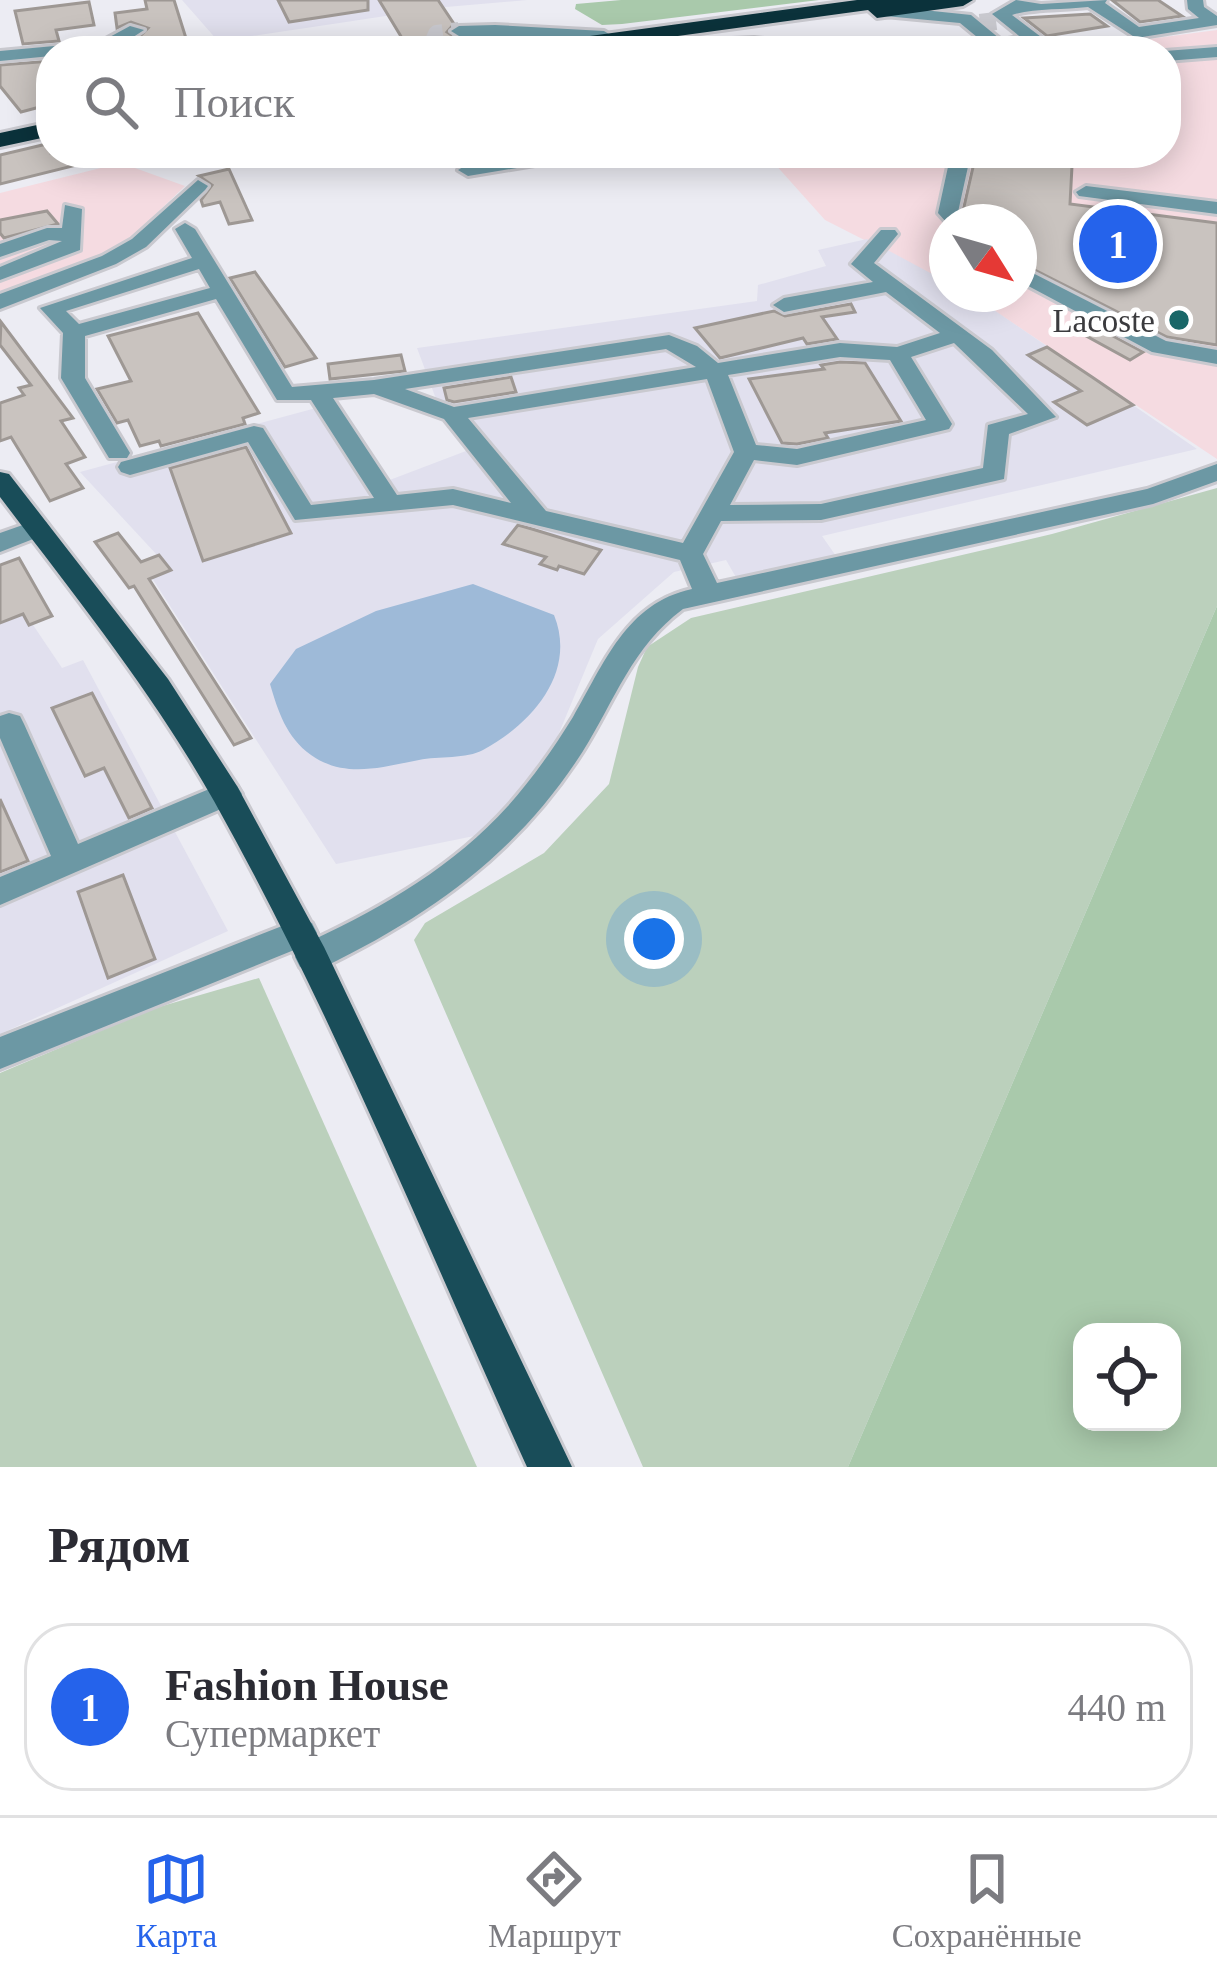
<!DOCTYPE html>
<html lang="ru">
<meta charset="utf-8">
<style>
body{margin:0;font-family:"Times New Roman",serif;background:#f7f7f7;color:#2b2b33}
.controls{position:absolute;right:36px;bottom:36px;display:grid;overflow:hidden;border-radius:24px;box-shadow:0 6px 30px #0003}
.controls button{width:108px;height:108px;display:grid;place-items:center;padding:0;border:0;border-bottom:3px solid #e1e1e2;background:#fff;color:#2b2b33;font:60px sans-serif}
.compass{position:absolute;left:929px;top:204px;width:108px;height:108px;border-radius:50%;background:#fff;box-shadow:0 6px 30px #0003;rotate:127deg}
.you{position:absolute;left:654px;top:939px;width:42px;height:42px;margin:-30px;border:9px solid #fff;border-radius:50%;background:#1a73e8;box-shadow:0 0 0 18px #1a73e833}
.badge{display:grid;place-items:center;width:78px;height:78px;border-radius:50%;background:#2563eb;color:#fff;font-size:39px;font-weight:700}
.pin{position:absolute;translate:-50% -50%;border:6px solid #fff;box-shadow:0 3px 12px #0006}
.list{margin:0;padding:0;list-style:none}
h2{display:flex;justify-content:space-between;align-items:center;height:156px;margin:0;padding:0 48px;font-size:51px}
h2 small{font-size:39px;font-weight:400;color:#7c7c81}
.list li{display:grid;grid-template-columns:78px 1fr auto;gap:36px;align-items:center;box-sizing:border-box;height:168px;margin:0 24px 24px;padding:0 24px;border:3px solid #e1e1e2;border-radius:48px}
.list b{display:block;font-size:45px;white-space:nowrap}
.list p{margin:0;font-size:39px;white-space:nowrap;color:#7c7c81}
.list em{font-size:39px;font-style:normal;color:#7c7c81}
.icon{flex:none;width:66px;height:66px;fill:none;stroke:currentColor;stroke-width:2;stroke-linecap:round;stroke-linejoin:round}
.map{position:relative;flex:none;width:1217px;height:1467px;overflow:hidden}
.search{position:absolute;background:#fff;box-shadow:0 6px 30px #0003;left:36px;right:36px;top:36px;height:132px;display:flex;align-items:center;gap:30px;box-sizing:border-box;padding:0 42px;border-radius:48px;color:#7c7c81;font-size:45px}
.sheet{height:348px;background:#fff}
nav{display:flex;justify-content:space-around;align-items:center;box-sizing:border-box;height:168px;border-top:3px solid #e1e1e2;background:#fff;font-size:33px;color:#7c7c81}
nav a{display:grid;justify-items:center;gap:6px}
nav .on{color:#2563eb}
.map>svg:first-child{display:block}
.commercial{fill:#f5dbe1}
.built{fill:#e1e0ee}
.green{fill:#bbd0bc}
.forest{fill:#a9c9ab;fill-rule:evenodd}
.water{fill:#9ebad8}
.building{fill:#c9c3bf;stroke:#9e9894;stroke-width:3}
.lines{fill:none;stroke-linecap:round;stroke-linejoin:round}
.minor-tunnel{stroke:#c9c9cf;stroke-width:18;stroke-dasharray:18 9;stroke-linecap:butt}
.minor-casing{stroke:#c9c9cf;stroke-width:6}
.major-casing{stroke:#c9c9cf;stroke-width:6}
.highway-casing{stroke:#c9c9cf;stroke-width:6}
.path{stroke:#919196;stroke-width:3;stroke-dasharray:1.5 6;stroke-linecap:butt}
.minor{fill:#6c98a4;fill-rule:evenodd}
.major{fill:#194d59;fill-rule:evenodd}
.highway{fill:#0b323b;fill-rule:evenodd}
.poi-dot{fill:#196768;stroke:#fff;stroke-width:4.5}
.labels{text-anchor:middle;stroke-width:10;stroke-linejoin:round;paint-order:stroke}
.far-poi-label{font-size:33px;fill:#3b3b3e;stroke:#fff;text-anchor:end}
</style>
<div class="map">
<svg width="1217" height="1467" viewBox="0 0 1217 1467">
<rect width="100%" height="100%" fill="#ececf3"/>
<g class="commercial">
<path d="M1217,30V459L969,294H1019V222H947V282L825,220L765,153H1166V51H1058Z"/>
<path d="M121,163L185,186L113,255L0,299V193Z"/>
</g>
<g class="built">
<path d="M182,0H527L446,7L218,41Z"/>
<path d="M867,239L947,282V294L978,299L1197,449L822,536L836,556L737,579L726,560L674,572L598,639L552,750L489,833L336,864L152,578L170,569L80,472L316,408L366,489L466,451L442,415L417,348L757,301L758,285L826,266L818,250Z"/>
<path d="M0,576L62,668L83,660L228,931L0,1034Z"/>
</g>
<g class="green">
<path d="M1217,488V606L848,1467H643L414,940L425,923L544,853L609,784L638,667L647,647L691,618L1052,534Z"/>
<path d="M259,978L477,1467H0V1073L152,1009Z"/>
</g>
<g class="forest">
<path d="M621,0H819L622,24L602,25L575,9L576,4Z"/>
<path d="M1217,606V1467H848ZM1172,1332V1422H1082V1332Z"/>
</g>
<path class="water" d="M473,584L554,615C577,672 533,723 483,750C467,759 438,756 419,760C382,767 345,779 311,755C286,737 278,711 270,684L296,649L376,611Z"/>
<g class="building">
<path d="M145,0H174L190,51H125L148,28L131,22L117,28L115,13L147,9Z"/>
<path d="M278,0H368V10L289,22Z"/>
<path d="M379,0H438L454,24L447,32L460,41L444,43L430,36L408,48Z"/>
<path d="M1112,0H1158L1182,16L1140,22Z"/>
<path d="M89,2L94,25L56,30L59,41L23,44L15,11Z"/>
<path d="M1090,14L1107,26L1047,36L1024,18Z"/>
<path d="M51,61V104L21,112L0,86V65Z"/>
<path d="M51,143V153H100L101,159L0,184V155Z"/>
<path d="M976,154L1072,166L1070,204L1217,223V345L1167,337L1019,262V222H971L963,211Z"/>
<path d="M229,169L252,220L229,224L220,202L203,206L201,200L212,185L199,176Z"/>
<path d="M47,211L58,224L4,238L0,233V220Z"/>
<path d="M255,272L316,358L285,367L230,278Z"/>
<path d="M851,304L855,312L822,317L837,339L807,344L803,338L720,358L695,328L774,311L785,316Z"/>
<path d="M198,313L259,413L243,418L245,424L161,446L159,441L140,446L128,420L117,423L97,389L131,381L108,336Z"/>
<path d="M1081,319L1143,352L1130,360L1068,326Z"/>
<path d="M1,322L73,418L61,421L85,457L66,464L83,488L50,501L11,437L0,441V403L24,395L19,388L31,385L0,345Z"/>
<path d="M1047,347L1092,377L1133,405L1087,425L1054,402L1081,391L1028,355Z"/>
<path d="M401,355L405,371L330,379L328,364Z"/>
<path d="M840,362L865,363L901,421L825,433L828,438L797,444L782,443L749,379L824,369L821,365Z"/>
<path d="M511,377L516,392L454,402L447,400L444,388Z"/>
<path d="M246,447L291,533L203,561L170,468Z"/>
<path d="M518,525L532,529L601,550L584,574L559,566L557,570L540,564L546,557L503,544Z"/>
<path d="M118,533L141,562L159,555L171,570L149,579L251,738L234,745L134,586L129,588L95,542Z"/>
<path d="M19,558L52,616L29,625L23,614L0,623V565Z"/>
<path d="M92,693L152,808L129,818L104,768L85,776L52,708Z"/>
<path d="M0,799L28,861L0,872Z"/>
<path d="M123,875L155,959L108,978L78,892Z"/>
</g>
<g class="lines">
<g class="minor-tunnel">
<path d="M980,23L996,21"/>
<path d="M432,45L437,34L459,31"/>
<path d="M1008,45L1024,42"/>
</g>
<defs>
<g id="minor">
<path d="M1016,0L1041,4L1107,0L1105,3L1139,27L1199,18L1188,9L1187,0H1203L1204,7L1217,16V25L1136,38L1088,7C1063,10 1034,8 1012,15L1049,43V51H994L960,23L885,16L877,11L885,6L971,15L1011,48L1029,44L992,14Z"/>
<path d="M495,25L604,31L612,36L586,42L459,36L451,31L459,26Z"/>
<path d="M130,26L144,30L121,45V51H103L106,39Z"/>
<path d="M754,38L832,46L841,51L590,50L599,45Z"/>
<path d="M432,40L441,45L434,51H414Z"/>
<path d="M87,43L93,44V51H51V56L0,61V51Z"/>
<path d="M1217,47V57L1166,61L1165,51Z"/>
<path d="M536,153H581L571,159L468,176L458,170L468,164Z"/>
<path d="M951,153H971L958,212L967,222L947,223L938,213Z"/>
<path d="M198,180L208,186L205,190L146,247L116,264L0,309V294L102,256L132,239Z"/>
<path d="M1086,186L1217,202V214L1079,196L1076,192Z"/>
<path d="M65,205L82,209L80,250L0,280V267L62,241L49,240L0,257V244L47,228H62Z"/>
<path d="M185,223L195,229L292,387L374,380L669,335L697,346L718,363L840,343L897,347L940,333L886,292L784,312L773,305L784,298L873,282L851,264L881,230H895L898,234L874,263L992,350L1056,417L1009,434L1004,479L821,520L721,521L703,554L717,583L1147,489L1217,464V481L1153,504L683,609C632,647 615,700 583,751C518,853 431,915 324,967L312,971L300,967L295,957L299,948L0,1069V1037L300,919L312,923L317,933L313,940C385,906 454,866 508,806C532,779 554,748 573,717C604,664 626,603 692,589L680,560L453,505L295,520L248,442L130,475L121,472L118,467L121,462L254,426L263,428L311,505L374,498L311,400H277L216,299L85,336V378L130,453L127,458H109L61,378L63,333L40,308L192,258L175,229ZM199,269L210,288L79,324L66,311ZM954,343L1028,414L988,425L983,468L821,504L730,505L754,460L797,465L949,429L952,424L911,357ZM666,349L696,367L454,407L405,389ZM840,357L890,360L926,420L797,449L756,445L728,375ZM707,379L734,452L683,543L546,511L468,418ZM374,394L444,419L511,503L453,489L397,495L333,398Z"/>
<path d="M1019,266L1166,341L1217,350V364L1152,352L1019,281Z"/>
<path d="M37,520L46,522L50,528L46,534L0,552V533Z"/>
<path d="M9,713L20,716L24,724L78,844L226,782L237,786L242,794L237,802L0,905V877L51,856L0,738V716Z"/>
</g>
<path id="major" d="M0,472L9,474L168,679L237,786L324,947L572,1467H527C426,1245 334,1015 214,801C153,693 75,596 0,497Z"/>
<g id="highway">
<path d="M857,0H973L963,6L877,18L868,10L568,51H513L523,45Z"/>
<path d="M51,122V136L0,147V133Z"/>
</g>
</defs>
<use href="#minor" class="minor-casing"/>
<use href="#major" class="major-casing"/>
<use href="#highway" class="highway-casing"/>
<path class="path" d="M1021,160L1022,153"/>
<use href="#minor" class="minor"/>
<use href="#major" class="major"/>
<use href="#highway" class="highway"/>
</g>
<circle class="poi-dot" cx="1179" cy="320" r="12"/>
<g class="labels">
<g class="far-poi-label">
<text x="1155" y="332">Lacoste</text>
</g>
</g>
</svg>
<div class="controls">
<button><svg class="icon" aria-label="locate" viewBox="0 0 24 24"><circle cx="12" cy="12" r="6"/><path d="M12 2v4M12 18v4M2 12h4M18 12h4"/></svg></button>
</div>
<svg class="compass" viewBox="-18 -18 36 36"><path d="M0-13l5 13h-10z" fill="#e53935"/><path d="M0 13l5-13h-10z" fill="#7c7c81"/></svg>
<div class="you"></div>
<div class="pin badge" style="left:1118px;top:244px">1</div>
<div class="search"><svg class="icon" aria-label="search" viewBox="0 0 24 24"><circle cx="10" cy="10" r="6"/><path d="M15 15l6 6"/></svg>Поиск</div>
</div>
<section class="sheet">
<h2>Рядом<small></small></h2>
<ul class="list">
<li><span class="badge">1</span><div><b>Fashion House</b><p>Супермаркет</p></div><em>440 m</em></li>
</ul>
</section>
<nav>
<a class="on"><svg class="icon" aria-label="map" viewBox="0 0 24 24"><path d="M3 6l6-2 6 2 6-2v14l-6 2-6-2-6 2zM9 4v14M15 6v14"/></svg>Карта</a>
<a><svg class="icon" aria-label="directions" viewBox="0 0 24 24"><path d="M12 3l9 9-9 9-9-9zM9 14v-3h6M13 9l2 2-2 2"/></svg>Маршрут</a>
<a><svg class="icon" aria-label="saved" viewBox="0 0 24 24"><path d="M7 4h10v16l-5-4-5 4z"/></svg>Сохранённые</a>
</nav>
